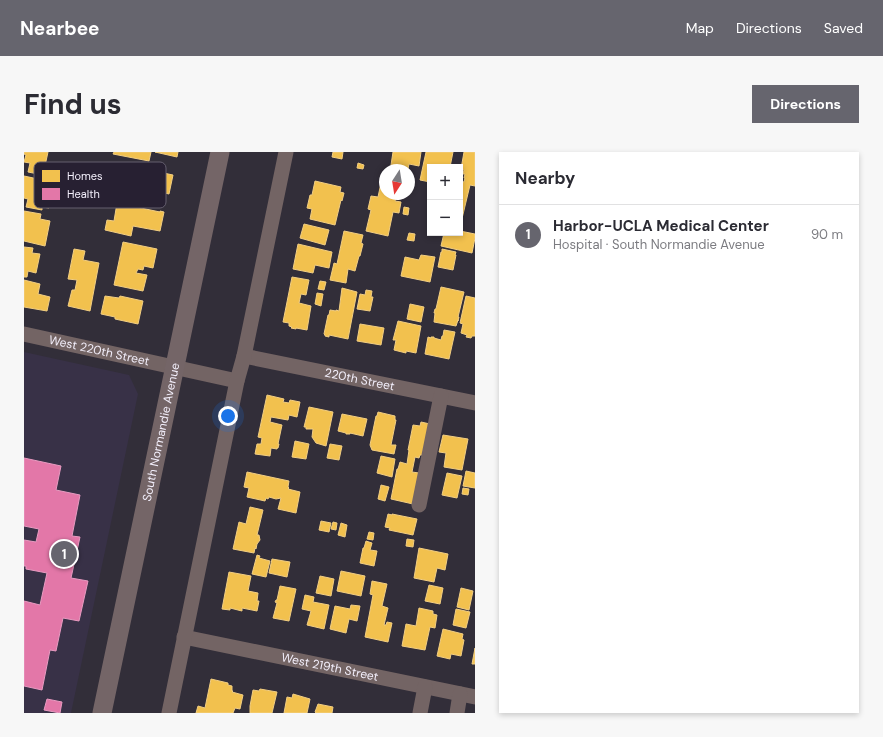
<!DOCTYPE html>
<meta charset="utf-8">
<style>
body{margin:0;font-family:"DM Sans",sans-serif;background:#f7f7f7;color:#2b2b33}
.controls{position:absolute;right:12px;top:12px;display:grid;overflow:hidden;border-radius:0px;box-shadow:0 2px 6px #0003}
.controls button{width:36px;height:36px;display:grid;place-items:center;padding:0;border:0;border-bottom:1px solid #e1e1e2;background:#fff;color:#2b2b33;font:20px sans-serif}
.compass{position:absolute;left:355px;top:12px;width:36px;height:36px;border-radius:50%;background:#fff;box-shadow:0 2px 6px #0003;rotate:192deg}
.you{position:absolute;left:204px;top:264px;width:14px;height:14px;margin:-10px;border:3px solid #fff;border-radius:50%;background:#1a73e8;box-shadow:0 0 0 6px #1a73e833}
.badge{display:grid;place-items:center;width:26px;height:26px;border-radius:50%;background:#66656e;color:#fff;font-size:13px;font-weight:700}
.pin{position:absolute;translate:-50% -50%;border:2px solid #fff;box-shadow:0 1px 4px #0006}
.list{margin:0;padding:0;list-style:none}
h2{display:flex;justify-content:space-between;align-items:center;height:52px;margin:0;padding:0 16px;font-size:17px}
h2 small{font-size:13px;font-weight:400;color:#7c7c81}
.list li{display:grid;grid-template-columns:26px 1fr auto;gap:12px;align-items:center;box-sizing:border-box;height:60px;padding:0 16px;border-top:1px solid #e1e1e2}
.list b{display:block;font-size:15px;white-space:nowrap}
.list p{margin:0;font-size:13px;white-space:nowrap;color:#7c7c81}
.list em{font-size:13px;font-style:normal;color:#7c7c81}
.map{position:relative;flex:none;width:451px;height:561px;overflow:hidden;border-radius:0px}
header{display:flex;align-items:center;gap:24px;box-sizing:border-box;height:56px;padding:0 20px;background:#66656e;color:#fff}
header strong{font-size:19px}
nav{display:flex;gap:22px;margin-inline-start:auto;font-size:14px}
.intro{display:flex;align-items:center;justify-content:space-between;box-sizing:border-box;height:96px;padding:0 24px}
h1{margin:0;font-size:28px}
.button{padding:10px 18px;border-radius:0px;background:#66656e;color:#fff;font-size:14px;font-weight:700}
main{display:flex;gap:24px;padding:0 24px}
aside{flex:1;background:#fff;border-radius:0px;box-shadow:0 2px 6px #0003}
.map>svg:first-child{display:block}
.built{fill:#383147}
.homes{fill:#f2c14e;stroke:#f2ce82}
.health{fill:#e377a8;stroke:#e89bc1}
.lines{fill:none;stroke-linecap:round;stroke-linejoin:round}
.minor{stroke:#736464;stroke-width:15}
.major{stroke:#746567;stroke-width:19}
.labels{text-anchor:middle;stroke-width:4;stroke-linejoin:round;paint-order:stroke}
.street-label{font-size:12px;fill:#f2eefa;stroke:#272032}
.key{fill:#272032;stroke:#645e6e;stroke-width:1}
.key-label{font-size:11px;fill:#f2eefa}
</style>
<header>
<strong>Nearbee</strong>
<nav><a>Map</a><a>Directions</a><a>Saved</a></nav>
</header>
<div class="intro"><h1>Find us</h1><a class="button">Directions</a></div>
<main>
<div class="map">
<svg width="451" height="561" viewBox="0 0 451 561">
<rect width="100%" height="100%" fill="#322e39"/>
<path class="built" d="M0,200L105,223L114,242L47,561H0Z"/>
<g class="homes">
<path d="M0,0H24L19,23L4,20L6,11L0,10L2,3L0,2Z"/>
<path d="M90,0H127L125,9L89,2Z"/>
<path d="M131,0H154L153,5Z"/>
<path d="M309,0H319L318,7L308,5Z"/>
<path d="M369,0H397L395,14L385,12L384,17L367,13Z"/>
<path d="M402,0H429L426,15H406V30L396,28Z"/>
<path d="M440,0H451V34L446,33L436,75V29L440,30L441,26H440L441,22H439L440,18L437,17Z"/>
<path d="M334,11L340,13L339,17L333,16Z"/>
<path d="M101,13L149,23L145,42L119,36L117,46L95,42V41L89,39L92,26L98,27Z"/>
<path d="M0,24L28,30L27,33L42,37L39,47L28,44L25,56L18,55V58L2,55L4,47L0,46Z"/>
<path d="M291,29L317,35L316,40L320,41L318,49L317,48L311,73L286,67L288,57L283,56L286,43H288Z"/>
<path d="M357,31L361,32V42H373L371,49L377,50L375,61L369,60L364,84L342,79L347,58L344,57L347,44L354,45Z"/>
<path d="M93,51L136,60V59L140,60L136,79L109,74L107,84L81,78L83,68L90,69Z"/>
<path d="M380,55L385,56L384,63L379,62Z"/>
<path d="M0,59L17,62L16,67L26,69L21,94L0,89Z"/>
<path d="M280,72L305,78L301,93L276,86Z"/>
<path d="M320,79L339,83L337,91L339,92L336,104H335L331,119L324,117L322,131L306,128L310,111L313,112Z"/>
<path d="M436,79L451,82V86L448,101L417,94L420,81H436Z"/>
<path d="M385,81L391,82L390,89L383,88Z"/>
<path d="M99,90L133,97L129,116L120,114L119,118L114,117L112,121L123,123L119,139L90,133Z"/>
<path d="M274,92L308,100L305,116L291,113L289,121L269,117Z"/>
<path d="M0,95L9,96L8,101L16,102L12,121L4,119L3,125H0Z"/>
<path d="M50,97L61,99L59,108L75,111L66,159L44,154L48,138H51L53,128L44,127Z"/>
<path d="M418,97L432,100L431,103H432L429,118L414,115L417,100H418Z"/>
<path d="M397,103L411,105L406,130L377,124L381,105L395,108Z"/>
<path d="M268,125L285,128L282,143L277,142L275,151L287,154L283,178L272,176V177L267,176L268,175L265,174V171L259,170Z"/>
<path d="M0,128L16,132L14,142L26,145L23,159L0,155Z"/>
<path d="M296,129L302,130L300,138L294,137Z"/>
<path d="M417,135L440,140L434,165H435L434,169V168L432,174L410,170L411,161H410L411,157H412Z"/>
<path d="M318,136L333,140L324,187L305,183V185L301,184V183L300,182L304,163H305L306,158L312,159V158L315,159Z"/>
<path d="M342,138L348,139L347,145H349L346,159L333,157L336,142L341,143Z"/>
<path d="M293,141L299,142L297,154L291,152Z"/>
<path d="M81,144L95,146L96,144L119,149L114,172L91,167V165L77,162Z"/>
<path d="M442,144L451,146V184H448L447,186L442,185L443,183L437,181L439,172L436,171Z"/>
<path d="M386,152L400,155L397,170L383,167Z"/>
<path d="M374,169L397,174L392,201L382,199V201L370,198L372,188H369Z"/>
<path d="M336,172L360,176L357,193L333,189Z"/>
<path d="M420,178L431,180L425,207L401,202L404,185L407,186V185H410V186L417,188L418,184H419Z"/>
<path d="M243,243L260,247L259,250L265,251L266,248L276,250L273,265L265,263L264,268L247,265L246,270L258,273L254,292H255L254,296H253V297L247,296L246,304L231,302L233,292H237L238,286L234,285Z"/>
<path d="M285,255L309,260L302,294L292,291L288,285L289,277H282V275H280Z"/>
<path d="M354,260L371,264V268H372L367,293H372L370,302L348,298L346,293L352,264H353Z"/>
<path d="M318,262L343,267L339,284L326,281V282H322V281L314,279Z"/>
<path d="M397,270L406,272L398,303H396L395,306L391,305L388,320L395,321L389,352L367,347L373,317H374L376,310L383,312L385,298H384L389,273L396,274Z"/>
<path d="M419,283L444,287L438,318L420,315L422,301L415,300Z"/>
<path d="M271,289L285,292L282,307L268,305Z"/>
<path d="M306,292L318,294L315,308L303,306Z"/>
<path d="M357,304L371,307L368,325L353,321Z"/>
<path d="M442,319L451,321V336L439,334Z"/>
<path d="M223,320L265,329L264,335L265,336L264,337L276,340L272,361L254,357L257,346L252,347L245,345L244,347L242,346L241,349L223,345L225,336L220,335Z"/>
<path d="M423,321L438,324L433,346L418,343Z"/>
<path d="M357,333L365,335L361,349L354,347Z"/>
<path d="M439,336L445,337L444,343L438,342Z"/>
<path d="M226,355L239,358L233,383H235L236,388L233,392L232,397L231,396L230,401L209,397L215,370L222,372Z"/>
<path d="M364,362L368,363V362L393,367L389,383L365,378L366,376L361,375Z"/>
<path d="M297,369L307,371L305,380L295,378Z"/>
<path d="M309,370L313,371L312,378L307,377Z"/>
<path d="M317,371L323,373L321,385L314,383Z"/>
<path d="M345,380L350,381L349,388L343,387Z"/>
<path d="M383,387L390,388L389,395L382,394Z"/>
<path d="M342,389L348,391L346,398L353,399L350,414L336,411L339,396H340Z"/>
<path d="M395,396L424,402L421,418L413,416L410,430L390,426Z"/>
<path d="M233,403L236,404L235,406L246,409L242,425L228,422Z"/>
<path d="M248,407L266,410L263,425L245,421Z"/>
<path d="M317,419L341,424L337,444L313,439Z"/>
<path d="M205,420L227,424L224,439L234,441L233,449H235L233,459L218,456V459L206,456V458L198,457Z"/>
<path d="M296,424L310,427L307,444L292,441Z"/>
<path d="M348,429L363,432L358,454L364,456L360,473H362L363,470L368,471L364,490L341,485L349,443L346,442Z"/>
<path d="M405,433L419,436L416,452L401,449Z"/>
<path d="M256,434L272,437L265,469L249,466L253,451L251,450L252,448H253Z"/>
<path d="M437,436L449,439L445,458L433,455Z"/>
<path d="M281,443L290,445L289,450L305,453L300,477L283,473L287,459L278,457Z"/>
<path d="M327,453L336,454L333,469L325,467L322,481L306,477L311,454L326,457Z"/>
<path d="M395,456L409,459V462L413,463L411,476L406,475L401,498L378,494L382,472L392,474Z"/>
<path d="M432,457L446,460L442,476L429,473Z"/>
<path d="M419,477L439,482L438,487L440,488L437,504L427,502L426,507L413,504Z"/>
<path d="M451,496V512H448Z"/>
<path d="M187,527L204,531V533L208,534V539H209L208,540L219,543L216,557L211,556L209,561H172L174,554L181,556Z"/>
<path d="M236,537L253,540L248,561H226V554L229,538L235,539Z"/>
<path d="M269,542L286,547L283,561H260L263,545L268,546Z"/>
<path d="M294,552L309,555L308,561H292L291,560Z"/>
</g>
<g class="health">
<path d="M0,306L37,314L32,338L56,343L48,384L56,385L47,426L64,429L55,469L39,466L32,499L26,498L18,538L0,534V449L16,453L23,421L2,417V414H0V388L12,390L15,377L0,374Z"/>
<path d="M23,547L38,550L36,561L20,558Z"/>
</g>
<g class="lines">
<g class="minor">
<path id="s1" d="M0,182L213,229"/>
<path id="s2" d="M220,204L451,251"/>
<path d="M395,353L417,244"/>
<path id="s3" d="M160,485L451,545"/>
<path d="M145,561L213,229L220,204L262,0"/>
<path d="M396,561L401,535"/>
<path d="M433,561L436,542"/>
</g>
<path class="major" id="s4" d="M78,561L196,0"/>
</g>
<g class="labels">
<g class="street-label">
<text dy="4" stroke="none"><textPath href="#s1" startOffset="77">West 220th Street</textPath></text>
<text dy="4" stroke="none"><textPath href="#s2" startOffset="118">220th Street</textPath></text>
<text dy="4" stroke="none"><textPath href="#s4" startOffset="287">South Normandie Avenue</textPath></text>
<text dy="4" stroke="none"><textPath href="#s3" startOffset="149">West 219th Street</textPath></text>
</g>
</g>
<rect x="10" y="10" width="132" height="46" rx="6" class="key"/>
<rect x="18" y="18" width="18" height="12" fill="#f2c14e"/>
<rect x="18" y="36" width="18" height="12" fill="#e377a8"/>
<g class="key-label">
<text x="43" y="28">Homes</text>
<text x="43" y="46">Health</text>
</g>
</svg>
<div class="controls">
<button>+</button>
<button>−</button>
</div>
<svg class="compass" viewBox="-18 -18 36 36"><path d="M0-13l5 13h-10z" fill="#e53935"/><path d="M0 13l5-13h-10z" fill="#7c7c81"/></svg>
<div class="you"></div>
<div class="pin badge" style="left:40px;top:402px">1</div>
</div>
<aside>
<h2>Nearby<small></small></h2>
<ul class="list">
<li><span class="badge">1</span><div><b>Harbor-UCLA Medical Center</b><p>Hospital · South Normandie Avenue</p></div><em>90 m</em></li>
</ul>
</aside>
</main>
